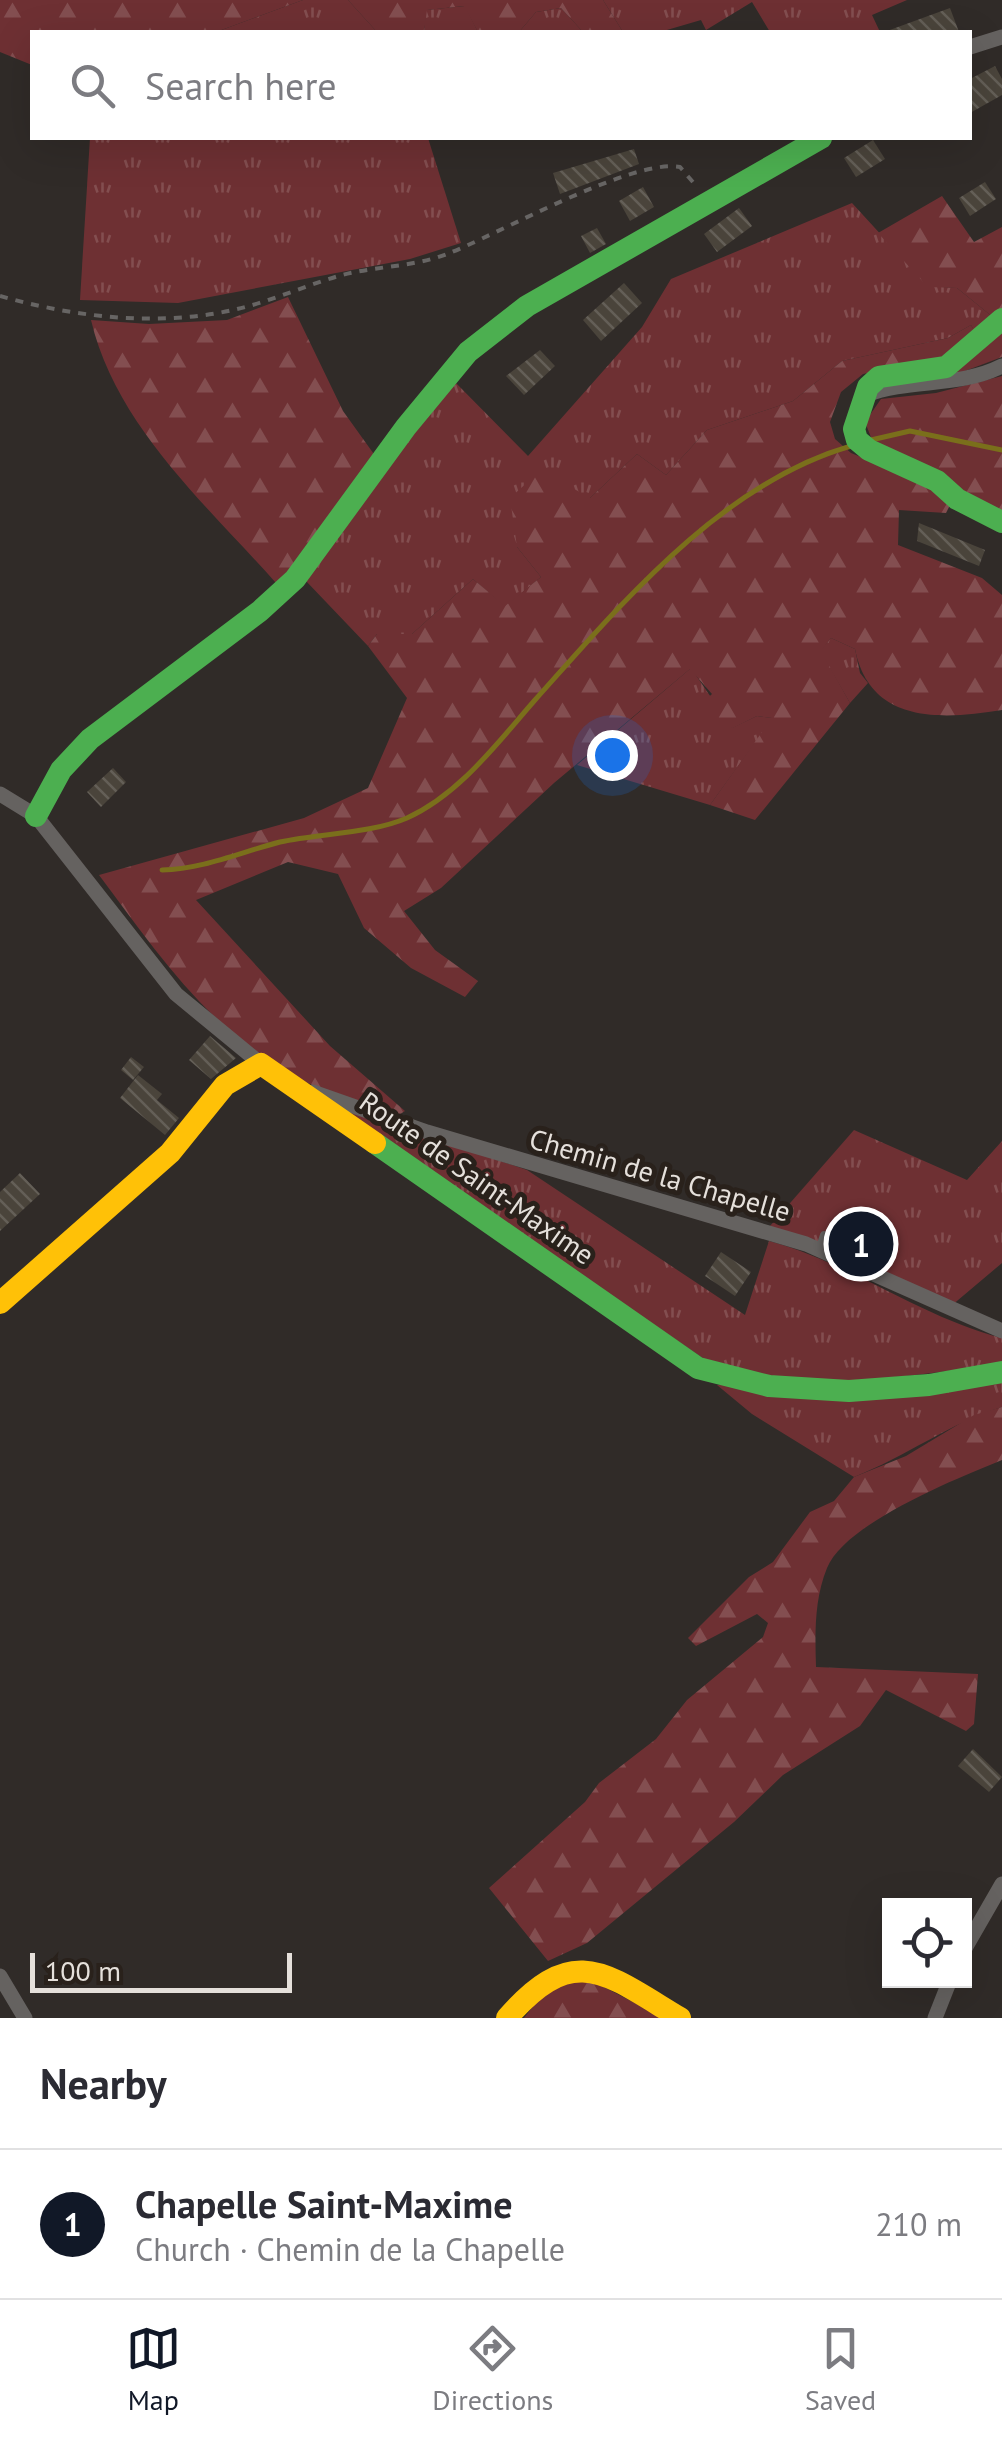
<!DOCTYPE html>
<meta charset="utf-8">
<style>
body{margin:0;font-family:"PT Sans",sans-serif;background:#f7f7f7;color:#2b2b33}
.controls{position:absolute;right:30px;bottom:30px;display:grid;overflow:hidden;border-radius:0px;box-shadow:0 10px 40px #0002}
.controls button{width:90px;height:90px;display:grid;place-items:center;padding:0;border:0;border-bottom:2px solid #e1e1e2;background:#fff;color:#2b2b33;font:50px sans-serif}
.scale{position:absolute;left:30px;bottom:25px;width:262px;box-sizing:border-box;padding-left:10px;border:5px solid #e5e0db;border-top:0;font-size:28px;line-height:35px;white-space:nowrap;color:#e5e0db;-webkit-text-stroke:8px #29211b;paint-order:stroke}
.you{position:absolute;left:612px;top:755px;width:35px;height:35px;margin:-25px;border:8px solid #fff;border-radius:50%;background:#1a73e8;box-shadow:0 0 0 15px #1a73e833}
.badge{display:grid;place-items:center;width:65px;height:65px;border-radius:50%;background:#111827;color:#fff;font-size:32px;font-weight:700}
.pin{position:absolute;translate:-50% -50%;border:5px solid #fff;box-shadow:0 2px 10px #0006}
.list{margin:0;padding:0;list-style:none}
h2{display:flex;justify-content:space-between;align-items:center;height:130px;margin:0;padding:0 40px;font-size:42px}
h2 small{font-size:32px;font-weight:400;color:#7c7c81}
.list li{display:grid;grid-template-columns:65px 1fr auto;gap:30px;align-items:center;box-sizing:border-box;height:150px;padding:0 40px;border-top:2px solid #e1e1e2}
.list b{display:block;font-size:38px;white-space:nowrap}
.list p{margin:0;font-size:32px;white-space:nowrap;color:#7c7c81}
.list em{font-size:32px;font-style:normal;color:#7c7c81}
.icon{flex:none;width:55px;height:55px;fill:none;stroke:currentColor;stroke-width:2;stroke-linecap:round;stroke-linejoin:round}
.map{position:relative;flex:none;width:1002px;height:2018px;overflow:hidden}
.search{position:absolute;background:#fff;box-shadow:0 10px 40px #0002;left:30px;right:30px;top:30px;height:110px;display:flex;align-items:center;gap:25px;box-sizing:border-box;padding:0 35px;border-radius:0px;color:#7c7c81;font-size:38px}
.sheet{height:280px;background:#fff}
nav{display:flex;justify-content:space-around;align-items:center;box-sizing:border-box;height:140px;border-top:2px solid #e1e1e2;background:#fff;font-size:28px;color:#7c7c81}
nav a{display:grid;justify-items:center;gap:5px}
nav .on{color:#111827}
.map>svg:first-child{display:block}
.grass{fill:url(#grass-tufts)}
.forest{fill:url(#forest-firs)}
.lines{fill:none;stroke-linecap:round;stroke-linejoin:round}
.stream{stroke:#7a6f1b;stroke-width:5}
.building{fill:url(#building-back-hatch)}
.path{stroke:#676564;stroke-width:4;stroke-dasharray:8 8;stroke-linecap:butt}
.lane{stroke:#656260;stroke-width:8}
.street{stroke:#656260;stroke-width:15}
.fast{stroke:#4caf50;stroke-width:22}
.slow{stroke:#ffc107;stroke-width:22}
.labels{text-anchor:middle;stroke-width:10;stroke-linejoin:round;paint-order:stroke}
.street-label{font-size:28px;fill:#e5e0db;stroke:#29211b}
</style>
<div class="map">
<svg width="1002" height="2018" viewBox="0 0 1002 2018">
<defs>
<pattern id="grass-tufts" width="24" height="20" patternUnits="userSpaceOnUse" patternTransform="scale(2.5)"><rect width="24" height="20" fill="#6e3033"/><path d="M3 7l-1-3M5 7V3M7 7l1-3M15 17l-1-3M17 17v-4M19 17l1-3" fill="none" stroke="#834e50"/></pattern>
<pattern id="forest-firs" width="22" height="20" patternUnits="userSpaceOnUse" patternTransform="scale(2.5)"><rect width="22" height="20" fill="#6e3033"/><path d="M5 1l3.5 6h-7zM16 11l3.5 6h-7z" fill="#834e50"/></pattern>
<pattern id="building-back-hatch" width="6" height="6" patternUnits="userSpaceOnUse" patternTransform="scale(2.5)"><rect width="6" height="6" fill="#4a443b"/><path d="M-1 5l2 2M0 0l6 6M5-1l2 2" fill="none" stroke="#645f57"/></pattern>
</defs>
<rect width="100%" height="100%" fill="#302b28"/>
<g class="grass">
<path d="M303,0H348L377,32H216Z"/>
<path d="M603,0H907L872,15L880,32H770L752,2L706,30L701,20L660,32H623Z"/>
<path d="M465,6L478,32H424L426,10Z"/>
<path d="M561,8L583,32H519L536,12Z"/>
<path d="M90,138H428L461,243L410,259L178,303L80,300Z"/>
<path d="M852,203L928,286L957,288L994,318L976,334L971,325L948,338L842,361L793,401L707,430L666,475L637,454L590,498L517,547L541,577L505,607L473,579L412,634H377L368,646L306,581L451,378L528,456L642,327L671,279Z"/>
<path d="M831,638L855,649L860,673L868,683L850,703L820,651Z"/>
<path d="M691,668L732,728L757,716L773,718L710,805L577,765Z"/>
<path d="M325,1102L527,1170L745,1315L769,1241C851,1263 920,1317 1002,1338V1363C911,1377 819,1389 728,1375Z"/>
<path d="M854,1130L967,1180L1002,1141V1263L951,1306L770,1226Z"/>
<path d="M1002,1379V1407C952,1422 905,1457 854,1477L752,1414L717,1385Z"/>
</g>
<g class="forest">
<path d="M0,0H303L216,32H32V65L0,52Z"/>
<path d="M348,0H603L623,32H583L561,8L536,12L519,32H478L464,6L427,10L424,32H377Z"/>
<path d="M942,196L974,242L1002,227V309L994,318L957,288L928,287L878,233Z"/>
<path d="M288,297L343,411L376,457L295,566L276,583C206,504 116,426 91,320L149,324L227,320Z"/>
<path d="M971,325L976,334L952,356L863,374L841,392L830,422L835,439L851,453L919,481L951,503L946,513L899,510L898,545L982,578L1002,595V710C941,720 870,724 855,649L831,638L821,651L850,703L755,820L710,805L772,718L757,716L733,728L699,726L697,708L712,694L690,669L554,783L441,888L404,911L435,950L478,981L465,997L411,968L364,928L338,874L288,862L196,900L330,1046L405,1111L397,1116C369,1105 338,1097 310,1084C217,1042 158,954 99,875L304,818L368,788L407,698L368,646L377,634H412L473,579L505,606L541,577L517,547L510,498L541,470L590,498L637,454L666,475L707,430L793,401L842,361L948,338Z"/>
<path d="M1002,327V357L957,374L952,369Z"/>
<path d="M1002,376V516L874,445L865,422L881,399L936,393Z"/>
<path d="M1002,1407V1460C958,1478 845,1523 827,1568C814,1600 815,1634 816,1667L978,1674L974,1724L966,1731L886,1690L860,1726L783,1775L734,1822L587,1943L548,1961L489,1888L585,1802L599,1783L656,1739L687,1700L763,1637L768,1623L757,1614L696,1646L688,1638L749,1577L773,1562L810,1512L834,1501L854,1477L906,1456L974,1415Z"/>
<path d="M566,1981H592L664,2018H524L548,1987Z"/>
</g>
<g class="lines">
<g class="stream">
<path d="M871,440L910,431L1002,450"/>
<path d="M162,870C203,869 241,852 280,842C320,833 370,834 407,818C460,794 498,742 535,700C622,603 722,483 851,446"/>
</g>
</g>
<g class="building">
<path d="M950,8L959,32H888L887,31Z"/>
<path d="M995,66L1002,79V95L970,113V79Z"/>
<path d="M873,140L885,159L856,177L844,158Z"/>
<path d="M634,149L639,164L560,194L553,173Z"/>
<path d="M985,182L996,199L970,216L959,198Z"/>
<path d="M643,187L654,207L630,221L619,201Z"/>
<path d="M739,208L752,226L717,252L704,234Z"/>
<path d="M597,228L606,244L590,253L581,236Z"/>
<path d="M624,283L642,303L601,341L583,320Z"/>
<path d="M540,350L555,366L524,395L506,376Z"/>
<path d="M919,523L985,550L979,566L917,541Z"/>
<path d="M113,768L126,782L101,807L87,792Z"/>
<path d="M210,1036L236,1058L211,1079L189,1060Z"/>
<path d="M131,1057L144,1067L133,1080L121,1070Z"/>
<path d="M138,1075L162,1094L157,1100L179,1118L165,1135L120,1098Z"/>
<path d="M20,1173L40,1194L0,1231V1192Z"/>
<path d="M856,1233L875,1241L868,1257L850,1250L845,1237Z"/>
<path d="M721,1252L751,1272L735,1296L705,1276Z"/>
<path d="M973,1749L1002,1777L989,1792L958,1766Z"/>
</g>
<g class="lines">
<path class="path" d="M0,296C74,317 157,327 233,310C270,302 306,285 342,275C377,266 413,267 447,254C497,235 632,158 680,167L698,188"/>
<path class="lane" d="M819,1250L824,1235"/>
<g class="street">
<path d="M970,47L1002,37"/>
<path d="M866,395C910,378 959,388 1002,366"/>
<path d="M0,794L36,816L176,994L261,1064"/>
<path d="M313,1092L427,1132L806,1244L1002,1331"/>
<path d="M964,1950L1002,1884"/>
<path d="M0,1976L25,2018"/>
<path d="M935,2018L950,1980"/>
</g>
<g class="fast">
<path d="M1002,319L946,367L879,377L868,387L854,429L857,440L869,450L937,481L957,499L1002,522"/>
<path d="M36,816L61,770L90,739L260,611L295,579L406,427L468,352L527,306L821,138"/>
<path d="M375,1143L698,1368L769,1386L849,1391L929,1385L1002,1372"/>
</g>
<g class="slow">
<path d="M0,1303L170,1153L225,1085L261,1064L375,1143"/>
<path d="M507,2018C574,1941 605,1973 680,2018"/>
</g>
</g>
<g class="labels">
<g class="street-label">
<text transform="translate(660 1175) rotate(16)" y="10">Chemin de la Chapelle</text>
<text transform="translate(477 1178) rotate(35)" y="10">Route de Saint-Maxime</text>
</g>
</g>
</svg>
<div class="controls">
<button><svg class="icon" aria-label="locate" viewBox="0 0 24 24"><circle cx="12" cy="12" r="6"/><path d="M12 2v4M12 18v4M2 12h4M18 12h4"/></svg></button>
</div>
<div class="scale">100 m</div>
<div class="you"></div>
<div class="pin badge" style="left:861px;top:1244px">1</div>
<div class="search"><svg class="icon" aria-label="search" viewBox="0 0 24 24"><circle cx="10" cy="10" r="6"/><path d="M15 15l6 6"/></svg>Search here</div>
</div>
<section class="sheet">
<h2>Nearby<small></small></h2>
<ul class="list">
<li><span class="badge">1</span><div><b>Chapelle Saint-Maxime</b><p>Church · Chemin de la Chapelle</p></div><em>210 m</em></li>
</ul>
</section>
<nav>
<a class="on"><svg class="icon" aria-label="map" viewBox="0 0 24 24"><path d="M3 6l6-2 6 2 6-2v14l-6 2-6-2-6 2zM9 4v14M15 6v14"/></svg>Map</a>
<a><svg class="icon" aria-label="directions" viewBox="0 0 24 24"><path d="M12 3l9 9-9 9-9-9zM9 14v-3h6M13 9l2 2-2 2"/></svg>Directions</a>
<a><svg class="icon" aria-label="saved" viewBox="0 0 24 24"><path d="M7 4h10v16l-5-4-5 4z"/></svg>Saved</a>
</nav>
